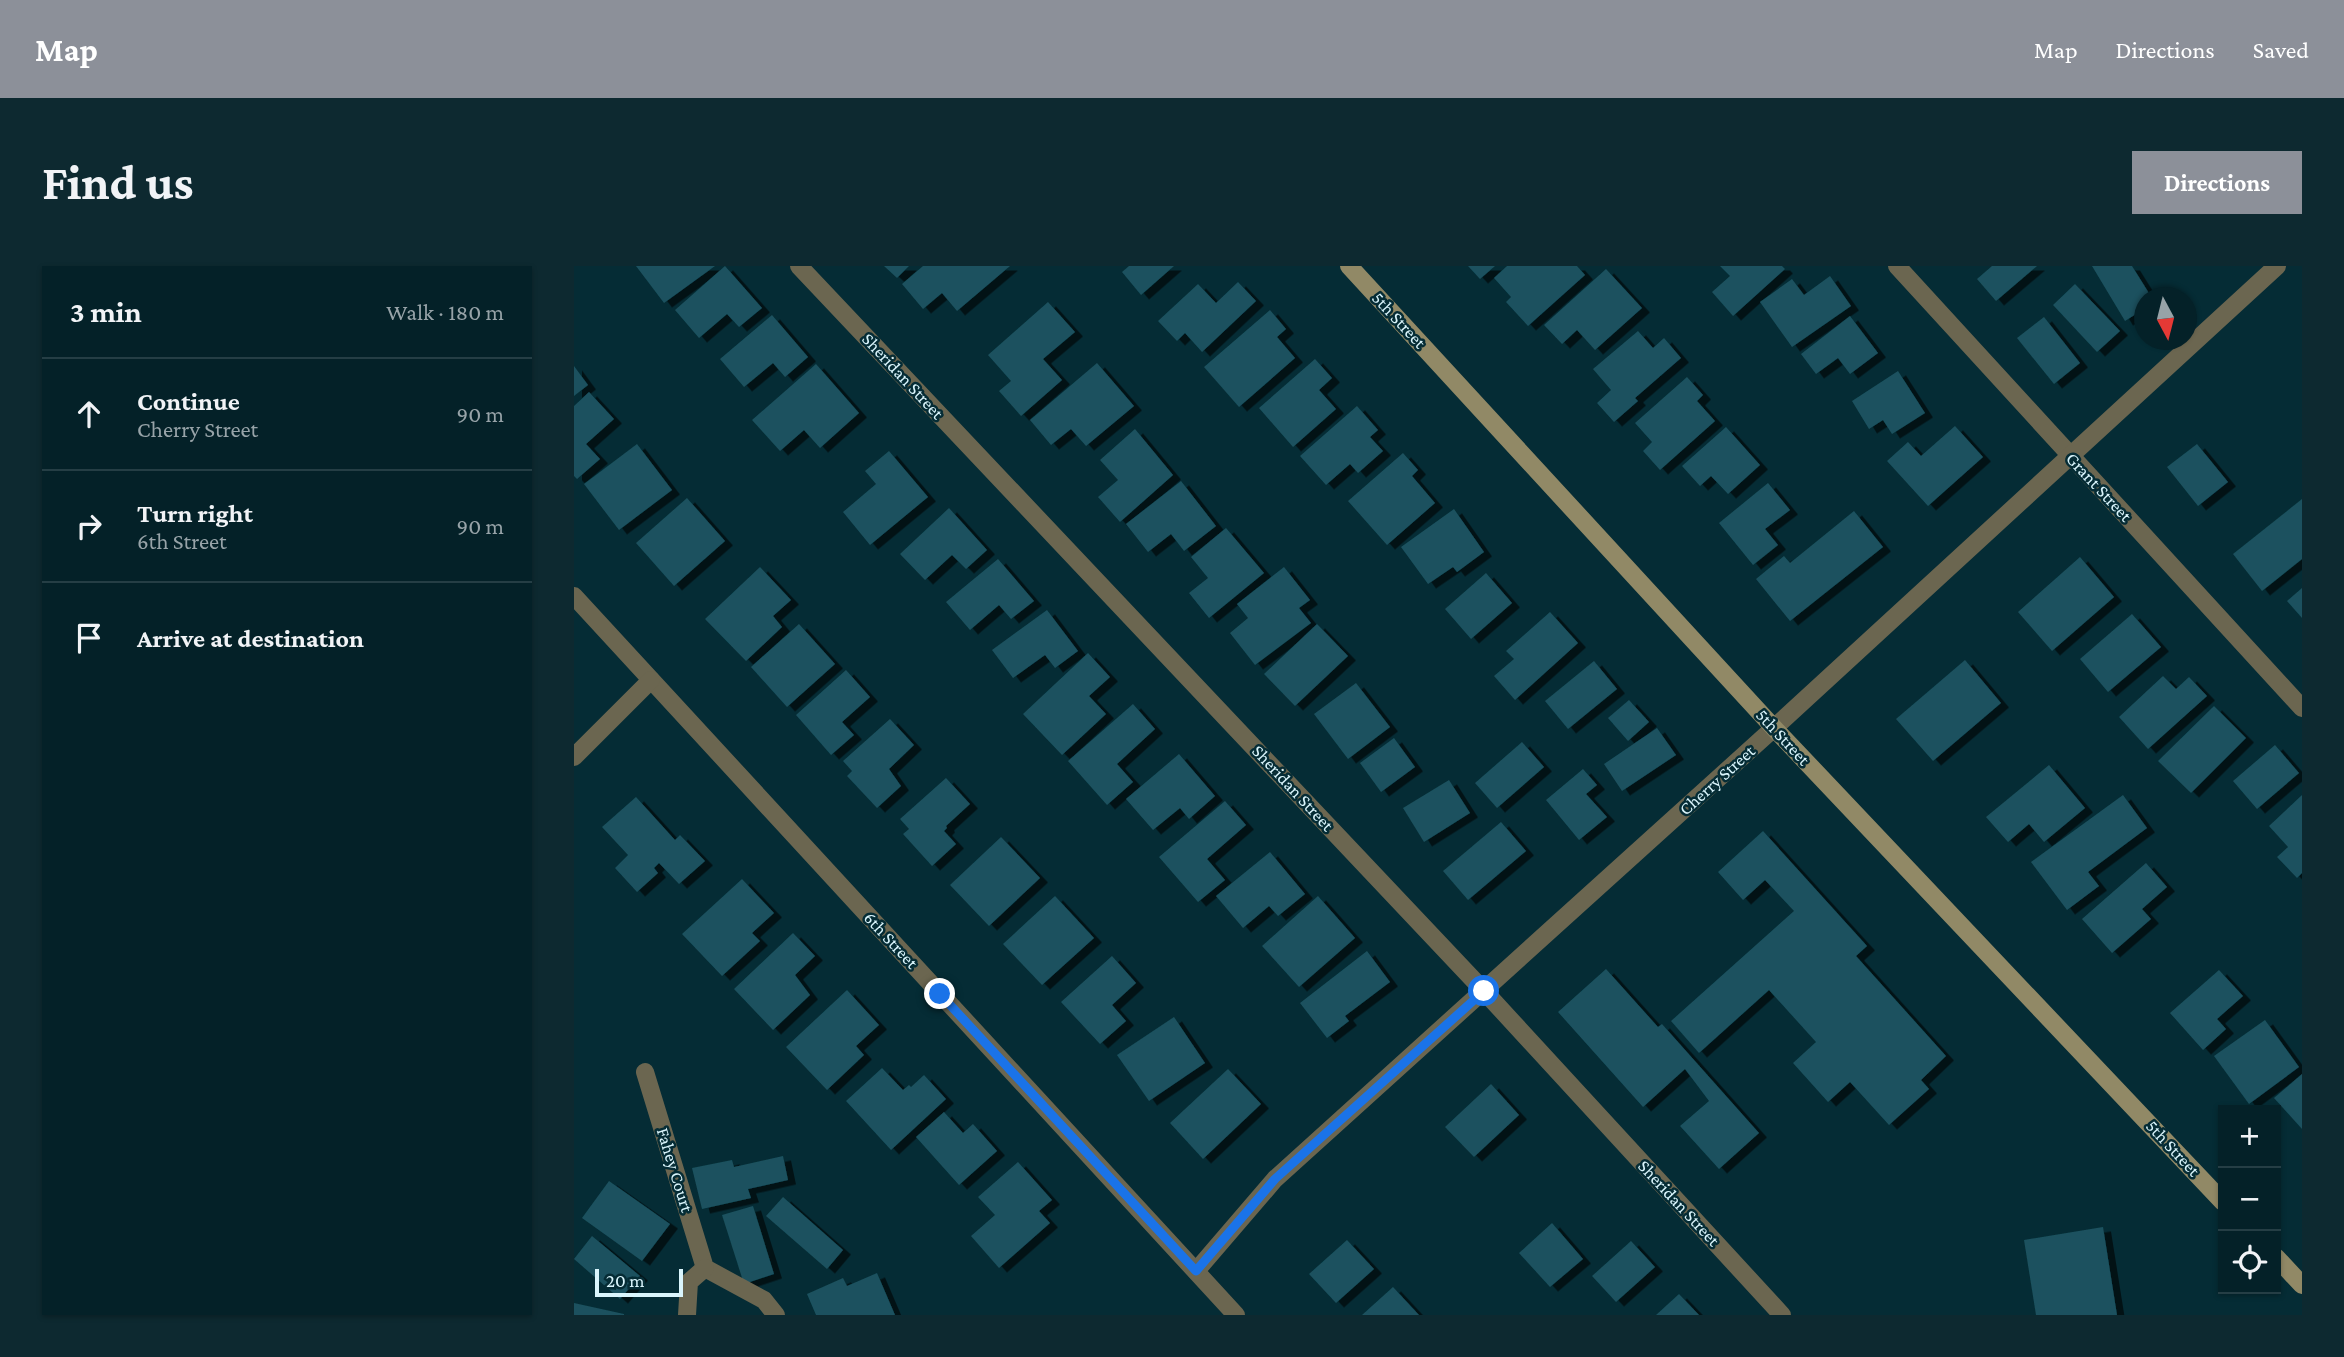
<!DOCTYPE html>
<meta charset="utf-8">
<style>
body{margin:0;font-family:"Crimson Pro",serif;background:#0d2930;color:#f1f3f6}
.controls{position:absolute;right:21px;bottom:21px;display:grid;overflow:hidden;border-radius:0px;box-shadow:0 2px 5px #0004}
.controls button{width:63px;height:63px;display:grid;place-items:center;padding:0;border:0;border-bottom:2px solid #253e45;background:#042128;color:#f1f3f6;font:35px sans-serif}
.compass{position:absolute;left:1560px;top:21px;width:63px;height:63px;border-radius:50%;background:#042128;box-shadow:0 2px 5px #0004;rotate:173deg}
.scale{position:absolute;left:21px;bottom:18px;width:88px;box-sizing:border-box;padding-left:7px;border:4px solid #daf5fc;border-top:0;font-size:19px;line-height:24px;white-space:nowrap;color:#daf5fc;-webkit-text-stroke:5px #052c35;paint-order:stroke}
.stop{position:absolute;width:21px;height:21px;margin:-16px;border:5px solid #1a73e8;border-radius:50%;background:#fff}
.stop.end{background:#1a73e8;border-color:#fff;box-shadow:0 2px 7px #0008}
.list{margin:0;padding:0;list-style:none}
h2{display:flex;justify-content:space-between;align-items:center;height:91px;margin:0;padding:0 28px;font-size:30px}
h2 small{font-size:23px;font-weight:400;color:#97a3a8}
.list li{display:grid;grid-template-columns:46px 1fr auto;gap:21px;align-items:center;box-sizing:border-box;height:112px;padding:0 28px;border-top:2px solid #253e45}
.list b{display:block;font-size:26px;white-space:nowrap}
.list p{margin:0;font-size:23px;white-space:nowrap;color:#97a3a8}
.list em{font-size:23px;font-style:normal;color:#97a3a8}
.icon{flex:none;width:38px;height:38px;fill:none;stroke:currentColor;stroke-width:2;stroke-linecap:round;stroke-linejoin:round}
.map{position:relative;flex:none;width:1728px;height:1049px;overflow:hidden;border-radius:0px}
header{display:flex;align-items:center;gap:42px;box-sizing:border-box;height:98px;padding:0 35px;background:#8c9099;color:#fff}
header strong{font-size:33px}
nav{display:flex;gap:38px;margin-inline-start:auto;font-size:24px}
.intro{display:flex;align-items:center;justify-content:space-between;box-sizing:border-box;height:168px;padding:0 42px}
h1{margin:0;font-size:49px}
.button{padding:18px 32px;border-radius:0px;background:#8c9099;color:#fff;font-size:24px;font-weight:700}
main{display:flex;gap:42px;padding:0 42px}
aside{flex:1;background:#042128;border-radius:0px;box-shadow:0 2px 5px #0004}
.map>svg:first-child{display:block}
.building{fill:#1b515e;filter:url(#shadow)}
.lines{fill:none;stroke-linecap:round;stroke-linejoin:round}
.street{stroke:#6b6650;stroke-width:18}
.secondary{stroke:#918966;stroke-width:18}
.route{stroke:#1a73e8;stroke-width:9}
.labels{text-anchor:middle;stroke-width:5;stroke-linejoin:round;paint-order:stroke}
.street-label{font-size:18px;fill:#daf5fc;stroke:#052c35}
</style>
<header>
<strong>Map</strong>
<nav><a>Map</a><a>Directions</a><a>Saved</a></nav>
</header>
<div class="intro"><h1>Find us</h1><a class="button">Directions</a></div>
<main>
<aside>
<h2>3 min<small>Walk · 180 m</small></h2>
<ul class="list">
<li><svg class="icon" aria-label="ahead" viewBox="0 0 24 24"><path d="M12 20V5M6 11l6-6 6 6"/></svg><div><b>Continue</b><p>Cherry Street</p></div><em>90 m</em></li>
<li><svg class="icon" aria-label="right" viewBox="0 0 24 24"><path d="M7 20v-9h11M14 6l5 5-5 5"/></svg><div><b>Turn right</b><p>6th Street</p></div><em>90 m</em></li>
<li><svg class="icon" aria-label="arrive" viewBox="0 0 24 24"><path d="M6 21V4h12l-3 4 3 4H6"/></svg><div><b>Arrive at destination</b></div></li>
</ul>
</aside>
<div class="map">
<svg width="1728" height="1049" viewBox="0 0 1728 1049">
<defs>
<filter id="shadow"><feDropShadow dx="8" dy="4.5" stdDeviation="0" flood-color="#0009"/></filter>
</defs>
<rect width="100%" height="100%" fill="#052c35"/>
<g class="building">
<path d="M62,0H141L90,37Z"/>
<path d="M151,0L188,42L165,61L153,48L125,72L101,44Z"/>
<path d="M310,0H335L323,12Z"/>
<path d="M349,0H436L383,45L368,27L349,43L328,18Z"/>
<path d="M555,0H600L567,29L548,6Z"/>
<path d="M894,0H921L906,13Z"/>
<path d="M933,0H1003L1011,9L954,60L932,36L937,31L920,12Z"/>
<path d="M1146,0H1208L1211,3L1159,50L1138,26L1156,10Z"/>
<path d="M1418,0H1463L1422,35L1403,13Z"/>
<path d="M1518,0H1558L1578,32H1570V43L1551,55Z"/>
<path d="M1032,3L1068,42L1021,84L1003,64L988,78L970,59Z"/>
<path d="M1256,10L1277,40L1218,81L1186,36L1218,13L1230,29Z"/>
<path d="M664,16L682,35L628,86L611,67L603,75L584,55L624,18L642,37Z"/>
<path d="M1501,18L1546,65L1523,86L1479,39Z"/>
<path d="M474,36L501,66L469,93L488,114L447,150L425,125L437,115L414,89Z"/>
<path d="M696,44L712,63L703,71L721,92L665,141L630,101Z"/>
<path d="M198,49L234,91L211,111L199,97L170,121L146,93Z"/>
<path d="M1276,50L1304,87L1276,108L1264,92L1242,108L1227,88Z"/>
<path d="M1470,51L1506,97L1480,118L1443,72Z"/>
<path d="M1064,65L1079,82L1090,72L1107,92L1061,132L1064,135L1040,156L1023,137L1037,124L1019,103Z"/>
<path d="M741,93L758,112L745,124L762,143L719,181L685,142Z"/>
<path d="M523,97L560,140L512,180L497,163L477,179L456,154Z"/>
<path d="M242,98L285,147L246,182L230,164L206,185L178,154Z"/>
<path d="M0,100L14,119L0,130Z"/>
<path d="M1324,105L1351,147L1318,168L1309,154L1295,163L1278,135Z"/>
<path d="M1113,111L1129,129L1123,135L1141,155L1086,204L1069,185L1078,176L1061,157Z"/>
<path d="M15,126L40,153L12,178L26,193L3,213L0,210V140Z"/>
<path d="M783,140L804,164L796,171L809,185L784,207L776,198L752,219L726,190Z"/>
<path d="M1381,160L1409,191L1354,240L1313,195L1334,176L1347,190Z"/>
<path d="M1152,161L1186,199L1154,228L1137,210L1126,220L1108,200Z"/>
<path d="M561,163L599,209L546,256L524,231L544,214L526,194Z"/>
<path d="M63,178L98,224L45,264L10,218Z"/>
<path d="M1623,178L1654,216L1624,240L1593,201Z"/>
<path d="M315,185L354,231L296,279L269,246L302,218L291,205Z"/>
<path d="M829,187L844,204L838,210L861,237L813,279L774,235Z"/>
<path d="M607,215L642,260L610,285L597,268L574,286L552,258Z"/>
<path d="M1194,217L1216,244L1191,263L1204,279L1179,299L1145,257Z"/>
<path d="M113,232L151,275L100,320L62,277Z"/>
<path d="M1728,233V293L1688,325L1659,288Z"/>
<path d="M375,242L413,284L392,303L378,289L351,314L326,288Z"/>
<path d="M880,243L910,286L883,306L879,301L854,318L827,281Z"/>
<path d="M1280,245L1309,281L1216,355L1182,313L1210,290L1216,297Z"/>
<path d="M652,262L690,307L635,352L615,327L634,312L617,291Z"/>
<path d="M1506,291L1540,331L1478,385L1444,346Z"/>
<path d="M424,293L460,335L437,353L425,339L396,364L372,336Z"/>
<path d="M186,301L217,334L199,350L208,361L172,395L131,353Z"/>
<path d="M710,301L736,334L725,342L737,357L681,399L656,367L674,352L663,338Z"/>
<path d="M912,307L938,337L897,373L871,343Z"/>
<path d="M1728,322V352L1713,335Z"/>
<path d="M473,344L504,385L481,402L471,389L439,412L418,384Z"/>
<path d="M976,346L1004,377L941,434L920,410L940,393L932,385Z"/>
<path d="M1558,348L1587,381L1534,426L1506,393Z"/>
<path d="M225,358L261,398L213,441L177,401Z"/>
<path d="M743,358L774,390L721,440L690,408Z"/>
<path d="M514,387L536,411L515,430L532,448L488,489L449,448Z"/>
<path d="M1391,394L1427,437L1359,495L1322,453Z"/>
<path d="M1020,395L1043,423L994,463L971,435Z"/>
<path d="M272,404L296,431L268,456L280,469L257,489L222,449Z"/>
<path d="M1589,410L1602,423L1615,411L1633,430L1574,483L1545,451Z"/>
<path d="M782,417L816,461L774,493L740,448Z"/>
<path d="M1055,434L1075,456L1054,475L1034,452Z"/>
<path d="M559,438L581,463L543,498L559,516L533,539L494,495Z"/>
<path d="M1640,440L1672,472L1617,527L1584,495Z"/>
<path d="M316,453L340,479L315,503L327,520L303,542L273,510L278,505L269,495Z"/>
<path d="M1083,462L1102,489L1048,525L1030,498Z"/>
<path d="M820,472L841,501L807,526L786,497Z"/>
<path d="M948,476L970,501L923,542L901,517Z"/>
<path d="M1701,479L1725,507L1683,543L1659,515Z"/>
<path d="M605,488L641,530L615,553L606,542L579,564L552,533Z"/>
<path d="M1475,499L1511,542L1470,576L1455,558L1434,576L1412,551Z"/>
<path d="M1009,503L1023,519L1012,528L1033,551L1005,574L972,534Z"/>
<path d="M372,512L396,538L372,560L373,562L370,565L382,578L358,600L329,568L335,563L326,553Z"/>
<path d="M875,514L896,547L850,576L829,542Z"/>
<path d="M1549,529L1573,562L1514,606L1525,620L1493,644L1457,596Z"/>
<path d="M1728,529V607L1723,612L1703,591L1714,581L1695,560Z"/>
<path d="M62,531L101,574L106,569L131,595L105,618L85,597L80,602L84,607L63,626L41,602L54,589L28,561Z"/>
<path d="M651,535L672,559L633,593L651,614L624,636L585,591Z"/>
<path d="M927,556L952,585L894,634L869,605Z"/>
<path d="M1189,565L1293,680L1282,690L1372,790L1347,814L1355,823L1315,859L1276,816L1254,836L1219,797L1242,776L1195,724L1125,787L1097,755L1220,645L1191,614L1169,634L1144,606Z"/>
<path d="M427,571L466,612L415,660L376,619Z"/>
<path d="M696,586L731,628L704,650L695,640L669,662L642,630Z"/>
<path d="M1572,597L1593,621L1568,643L1577,653L1538,687L1508,653Z"/>
<path d="M168,613L200,647L178,667L186,675L148,710L108,668Z"/>
<path d="M481,630L520,672L468,719L429,678Z"/>
<path d="M744,630L781,672L725,721L688,680Z"/>
<path d="M219,667L241,690L221,709L236,729L199,764L160,723Z"/>
<path d="M793,685L816,716L771,750L775,755L753,772L726,737Z"/>
<path d="M538,690L562,717L538,739L552,755L526,778L487,736Z"/>
<path d="M1032,703L1084,761L1088,758L1185,867L1145,903L1106,860L1135,835L1111,803L1069,841L984,746Z"/>
<path d="M1645,704L1669,730L1643,753L1652,763L1629,784L1596,747Z"/>
<path d="M273,724L305,759L282,780L290,789L253,824L212,781Z"/>
<path d="M600,751L631,797L575,835L543,789Z"/>
<path d="M1691,754L1725,801L1675,838L1640,790Z"/>
<path d="M308,802L329,824L335,819L337,821L350,809L372,833L317,884L272,835Z"/>
<path d="M654,803L687,838L629,893L596,857Z"/>
<path d="M1728,808V863L1700,832Z"/>
<path d="M917,818L945,849L900,891L871,861Z"/>
<path d="M370,846L389,867L399,858L423,885L385,919L342,871Z"/>
<path d="M209,890L214,914L174,923L177,932L128,943L118,902L158,894L160,901Z"/>
<path d="M444,896L478,934L465,945L476,957L425,1002L397,970L421,949L404,931Z"/>
<path d="M35,915L96,958L68,995L8,952Z"/>
<path d="M209,931L269,984L253,1003L192,950Z"/>
<path d="M179,940L200,1008L170,1018L148,949Z"/>
<path d="M978,957L1009,993L976,1021L945,987Z"/>
<path d="M1529,961L1543,1049H1462L1450,974Z"/>
<path d="M18,970L66,1010L46,1033L0,993Z"/>
<path d="M773,974L800,1003L762,1037L735,1008Z"/>
<path d="M1057,975L1081,1001L1042,1036L1018,1010Z"/>
<path d="M303,1007L321,1049H242L233,1028L269,1012L273,1020Z"/>
<path d="M819,1021L845,1049H788Z"/>
<path d="M1105,1028L1125,1049H1082Z"/>
<path d="M0,1037L50,1048V1049H0Z"/>
</g>
<g class="lines">
<g class="street">
<path d="M225,0L910,725L1208,1049"/>
<path d="M1323,0L1728,442"/>
<path d="M0,330L662,1049"/>
<path d="M0,491L77,414"/>
<path d="M71,806L131,1002L190,1034L202,1049"/>
<path d="M622,1005L701,913L1200,462L1703,0"/>
<path d="M113,1049L115,1016L131,1002"/>
</g>
<g class="secondary">
<path d="M775,0L1200,462L1649,936"/>
<path d="M1702,991L1728,1019"/>
</g>
</g>
<g class="lines">
<path class="route" d="M366,728L622,1005L701,913L910,725"/>
</g>
<g class="labels">
<g class="street-label">
<text transform="translate(825 54) rotate(47)" y="6">5th Street</text>
<text transform="translate(329 110) rotate(47)" y="6">Sheridan Street</text>
<text transform="translate(1525 221) rotate(47)" y="6">Grant Street</text>
<text transform="translate(1209 471) rotate(47)" y="6">5th Street</text>
<text transform="translate(1143 514) rotate(-42)" y="6">Cherry Street</text>
<text transform="translate(719 522) rotate(47)" y="6">Sheridan Street</text>
<text transform="translate(317 674) rotate(47)" y="6">6th Street</text>
<text transform="translate(1599 882) rotate(47)" y="6">5th Street</text>
<text transform="translate(101 904) rotate(73)" y="6">Fahey Court</text>
<text transform="translate(1105 937) rotate(47)" y="6">Sheridan Street</text>
</g>
</g>
</svg>
<div class="controls">
<button>+</button>
<button>−</button>
<button><svg class="icon" aria-label="locate" viewBox="0 0 24 24"><circle cx="12" cy="12" r="6"/><path d="M12 2v4M12 18v4M2 12h4M18 12h4"/></svg></button>
</div>
<svg class="compass" viewBox="-18 -18 36 36"><path d="M0-13l5 13h-10z" fill="#e53935"/><path d="M0 13l5-13h-10z" fill="#97a3a8"/></svg>
<div class="scale">20 m</div>
<div class="stop" style="left:910px;top:725px"></div>
<div class="stop end" style="left:366px;top:728px"></div>
</div>
</main>
